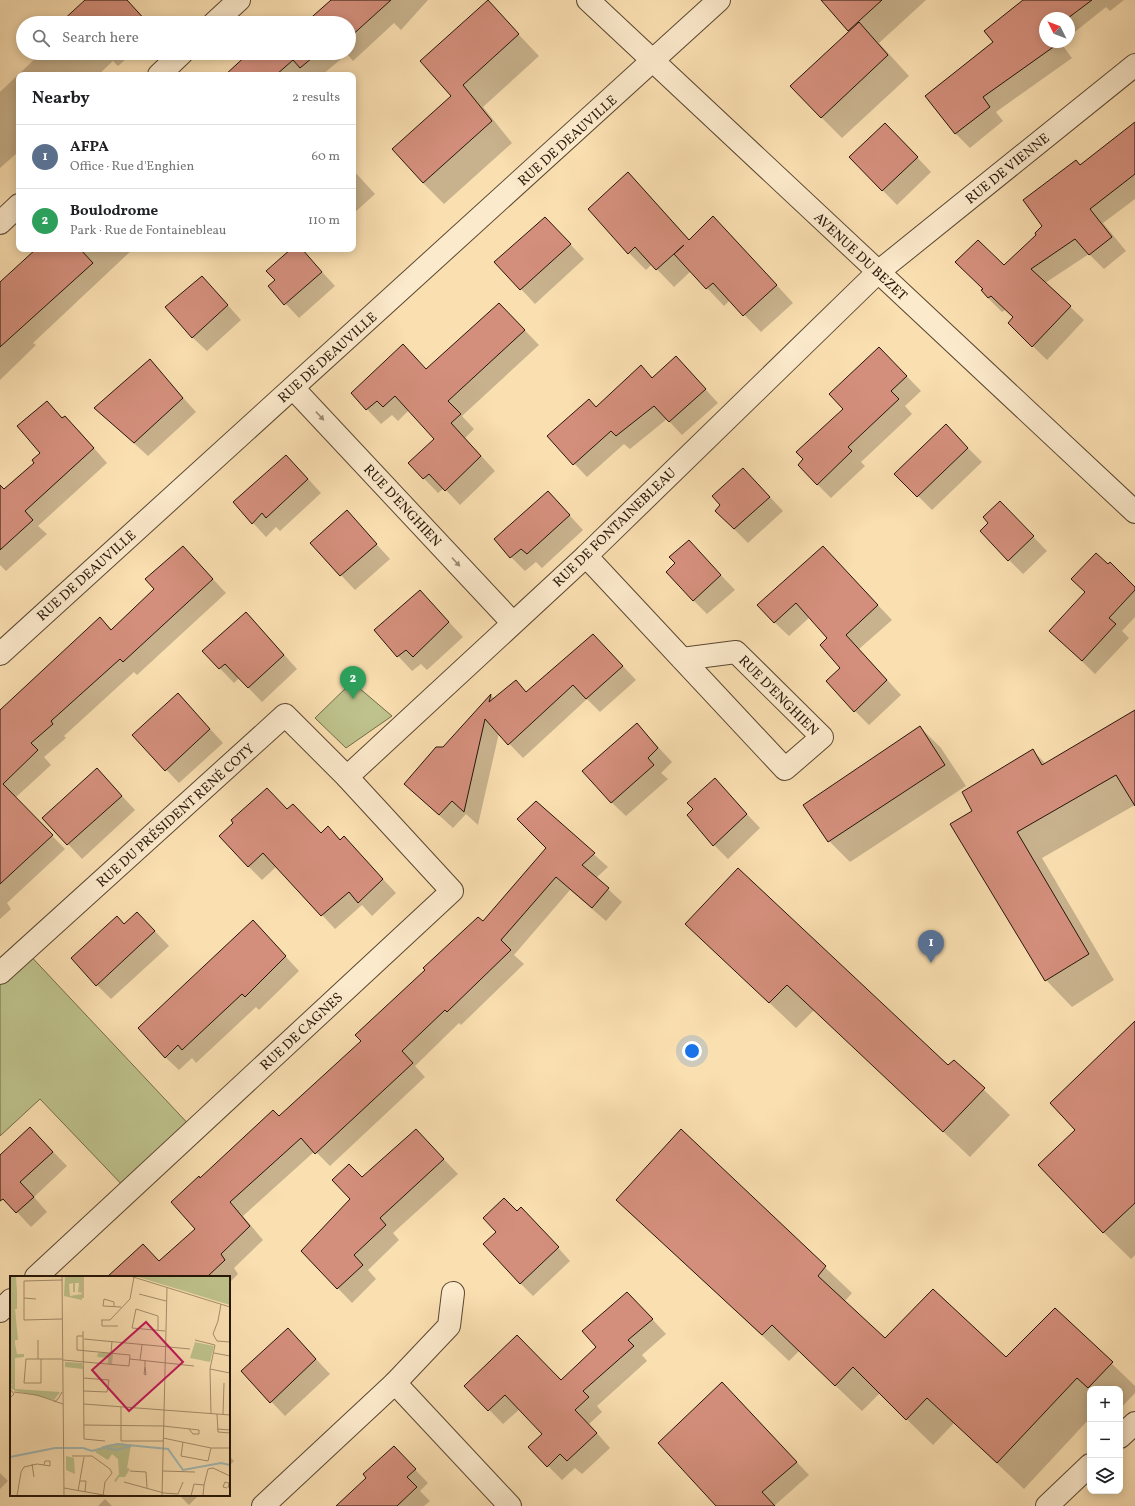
<!DOCTYPE html>
<meta charset="utf-8">
<style>
body{margin:0;font-family:Vollkorn,serif;background:#f2f2f2;color:#202124}
.controls{position:absolute;right:12px;bottom:12px;display:grid;overflow:hidden;border-radius:8px;box-shadow:0 2px 10px #0003}
.controls button{width:36px;height:36px;display:grid;place-items:center;padding:0;border:0;border-bottom:1px solid #e0e0e0;background:#fff;color:#202124;font:20px sans-serif}
.compass{position:absolute;left:1039px;top:12px;width:36px;height:36px;border-radius:50%;background:#fff;box-shadow:0 2px 10px #0003;rotate:312deg}
.you{position:absolute;left:692px;top:1051px;width:14px;height:14px;margin:-10px;border:3px solid #fff;border-radius:50%;background:#1a73e8;box-shadow:0 0 0 6px #1a73e833}
.badge{display:grid;place-items:center;width:26px;height:26px;border-radius:50%;background:#ea580c;color:#fff;font-size:13px;font-weight:700}
.pin{position:absolute;translate:-50% -33px;filter:drop-shadow(0 1px 2px #0008)}
.pin::after{content:'';position:absolute;top:21px;width:14px;height:12px;background:inherit;clip-path:polygon(0 0,100% 0,50% 100%)}
.list{margin:0;padding:0;list-style:none}
h2{display:flex;justify-content:space-between;align-items:center;height:52px;margin:0;padding:0 16px;font-size:17px}
h2 small{font-size:13px;font-weight:400;color:#757577}
.list li{display:grid;grid-template-columns:26px 1fr auto;gap:12px;align-items:center;box-sizing:border-box;height:64px;padding:0 16px;border-top:1px solid #e0e0e0}
.list b{display:block;font-size:15px;white-space:nowrap}
.list p{margin:0;font-size:13px;white-space:nowrap;color:#757577}
.list em{font-size:13px;font-style:normal;color:#757577}
.icon{flex:none;width:22px;height:22px;fill:none;stroke:currentColor;stroke-width:2;stroke-linecap:round;stroke-linejoin:round}
.map{position:relative;flex:none;width:1135px;height:1506px;overflow:hidden}
.search{position:absolute;background:#fff;box-shadow:0 2px 10px #0003;left:16px;top:16px;width:340px;height:44px;display:flex;align-items:center;gap:10px;box-sizing:border-box;padding:0 14px;border-radius:22px;color:#757577;font-size:15px}
.panel{position:absolute;background:#fff;box-shadow:0 2px 10px #0003;left:16px;top:72px;width:340px;height:180px;border-radius:8px}
.map>svg:first-child{display:block}
.green{fill:#bec28c;stroke:#726c4a}
.shadow{fill:#0003}
.building{fill:#d48f7c;stroke:#261608}
.lines{fill:none;stroke-linecap:round;stroke-linejoin:round}
.minor-casing{stroke:#5b4832;stroke-width:24}
.minor{stroke:#fceacc;stroke-width:22}
.oneway{fill:#9c8b74}
.labels{text-anchor:middle;stroke-width:3;stroke-linejoin:round;paint-order:stroke}
.street-label{font-size:14px;fill:#261608;stroke:#fceacc}
.inset-river{fill:none;stroke:#a2bab6;stroke-width:2}
.inset-road{fill:none;stroke:#a58f6d;stroke-width:1}
.view{fill:#c2185b;fill-opacity:0.15;stroke:#c2185b;stroke-width:2}
.inset-edge{fill:none;stroke:#261608;stroke-width:2}
</style>
<div class="map">
<svg width="1135" height="1506" viewBox="0 0 1135 1506">
<rect width="100%" height="100%" fill="#fadfb1"/>
<filter id="stains"><feTurbulence type="fractalNoise" baseFrequency=".005" numOctaves="4"/><feColorMatrix values="0 0 0 0 .2 0 0 0 0 .09 0 0 0 0 .02 0 0 0 .5 -.17"/></filter>
<radialGradient id="worn" r=".72"><stop offset=".6" stop-color="#630" stop-opacity="0"/><stop offset="1" stop-color="#630" stop-opacity=".3"/></radialGradient>
<g class="green">
<path d="M352,682L392,716L346,748L315,718Z"/>
<path d="M25,950L194,1130L128,1191L40,1099L0,1136V973Z"/>
</g>
<g class="shadow">
<path d="M332,0H428L401,30L394,23L353,61L347,54L322,75H308L307,73L305,75H227L250,53H349V23H307Z"/>
<path d="M822,0H926L879,43L909,76L842,138L821,117L850,31Z"/>
<path d="M1024,0H1124L1110,11L1106,7L1071,35L1074,38L1069,42V18H1045V42H1069L1063,46L1072,58L996,112L1003,121L970,148L956,134L926,96L994,42Z"/>
<path d="M488,2L539,56L483,107L512,143L444,204L423,183Z"/>
<path d="M41,53H133L118,66L113,61L98,75H19V148L16,151L17,153L0,168V92Z"/>
<path d="M1135,123V199L1103,223L1126,251L1104,269L1089,254L1045,283L1084,320L1047,360L1009,323L1014,318L1005,310L1002,312L988,298L1004,267L1038,235L1080,166Z"/>
<path d="M899,138L931,172L897,205L850,157Z"/>
<path d="M353,170L375,194L353,214Z"/>
<path d="M645,191L690,240L731,235L793,303L761,332L730,300L724,306L691,271L674,287L652,264L646,270L629,253Z"/>
<path d="M559,232L584,259L535,304L496,262Z"/>
<path d="M38,249H133L33,343L36,345L0,380V297Z"/>
<path d="M293,249H301L335,286L299,318L269,286L276,280Z"/>
<path d="M216,292L241,320L207,351L192,337Z"/>
<path d="M514,319L539,345L462,416L474,429L465,438L495,471L460,505L444,488L438,493L409,463L435,439L409,410L398,421L392,415L381,424L352,393L426,370Z"/>
<path d="M150,361L196,412L148,456L95,408Z"/>
<path d="M893,362L921,391L905,406L912,414L861,462L865,466L831,498L817,484L805,459L844,409Z"/>
<path d="M641,367L653,378L689,371L718,403L682,435L667,419L630,449L624,444L587,477L548,436L597,408Z"/>
<path d="M47,403L63,419L79,431L107,463L38,526L47,534L6,571L0,565V494L36,463L41,453Z"/>
<path d="M960,440L982,462L932,510L896,474Z"/>
<path d="M300,470L321,493L280,531L276,527L266,537L253,523Z"/>
<path d="M757,483L783,511L748,543L716,511Z"/>
<path d="M562,507L583,530L542,568L536,562L525,571L511,557Z"/>
<path d="M347,512L390,559L355,590L312,544Z"/>
<path d="M1014,517L1047,551L1023,574L1009,560Z"/>
<path d="M183,547L226,593L137,675L134,672L64,736L66,738L44,757L51,765L15,798L65,849L7,903L11,909L0,919V712L100,618L112,630L155,590Z"/>
<path d="M823,547L892,620L859,649L901,695L869,725L855,711L842,668L829,638L810,617L789,636L774,622Z"/>
<path d="M703,556L735,590L707,614L693,600L676,563Z"/>
<path d="M1135,588V617L1122,631L1129,638L1095,674L1063,643Z"/>
<path d="M420,591L463,637L427,670L421,664L412,671L375,631Z"/>
<path d="M260,628L297,669L262,702L239,678L234,683L203,651Z"/>
<path d="M607,649L636,680L600,712L587,699L523,758L499,733L478,825L466,814L453,828L419,797L443,748L491,695L494,699L516,681L527,693Z"/>
<path d="M191,708L223,743L179,783L133,735Z"/>
<path d="M1135,711V805L1042,858L1114,980L1072,1007L1046,980L951,825L973,812L1032,750L1046,764Z"/>
<path d="M637,724L672,762L661,773L668,779L626,816L611,802Z"/>
<path d="M920,727L941,748L966,786L850,862L829,841Z"/>
<path d="M715,780L760,828L728,859L714,845L695,809Z"/>
<path d="M111,784L135,810L82,859L44,818Z"/>
<path d="M536,802L608,867L596,878L622,902L606,921L570,890L514,955L524,964L461,1025L459,1023L415,1066L425,1077L330,1166L315,1151L243,1216L263,1240L234,1268L238,1274L229,1283V1277H109L160,1262L196,1229L200,1179L279,1118L362,1041L357,1035L478,919L483,923L547,848Z"/>
<path d="M287,810L321,834L328,828L341,840L344,837L396,893L372,916L362,905L335,929L277,866L262,880L248,866Z"/>
<path d="M686,924L948,1067L954,1061L1010,1115L970,1157L814,1010L796,1028Z"/>
<path d="M124,925L151,927L169,946L111,999L97,985Z"/>
<path d="M266,935L299,971L259,1010L256,1007L196,1063L192,1058L179,1070L165,1057Z"/>
<path d="M1135,1022V1255L1131,1259L1103,1232Z"/>
<path d="M30,1128L67,1166L34,1197L47,1212L31,1227L0,1194V1157Z"/>
<path d="M681,1131L852,1293L844,1302L885,1340L1006,1359L1055,1309L1135,1386V1393L1120,1409V1389H1090V1418L1024,1489L954,1423L933,1445L880,1393L862,1411L799,1351L789,1361L618,1200Z"/>
<path d="M430,1145L458,1174L393,1233L399,1240L368,1270L376,1279L352,1303L302,1251L351,1199L362,1178Z"/>
<path d="M517,1212L534,1221L570,1261L533,1296L520,1283Z"/>
<path d="M641,1307L666,1334L642,1355L647,1361L597,1406L602,1412L589,1424L610,1448L582,1474L575,1468L562,1480L548,1466L543,1434L520,1409L503,1424L466,1386L561,1381Z"/>
<path d="M302,1344L330,1374L285,1416L242,1371Z"/>
<path d="M735,1396L809,1475L774,1506H716Z"/>
<path d="M229,1456L234,1461L229,1466Z"/>
<path d="M407,1461L428,1483L420,1491L430,1501L424,1506H338Z"/>
<path d="M0,1473L8,1481L0,1489Z"/>
<path d="M179,1495H199L189,1505Z"/>
<path d="M105,1499L112,1506H98Z"/>
</g>
<g class="building">
<path d="M85,0H127L148,23H60Z"/>
<path d="M331,0H391L349,38V23H305Z"/>
<path d="M488,0L519,34L463,85L492,121L423,183L392,149L451,96L420,61Z"/>
<path d="M821,0H882L848,31Z"/>
<path d="M1023,0H1092L1068,18H1045V42L1059,43L983,97L990,107L955,134L925,96L993,42L984,31Z"/>
<path d="M859,22L888,55L821,118L790,86Z"/>
<path d="M249,53H318L300,68L293,60L276,75H225Z"/>
<path d="M1135,122V174L1090,209L1112,237L1089,255L1075,239L1031,269L1071,306L1032,347L1008,323L1013,317L991,296L988,298L981,290L983,289L955,262L978,240L1004,265L1036,235L1035,233L1042,226L1023,200L1076,160L1080,165Z"/>
<path d="M885,123L918,157L882,191L849,157Z"/>
<path d="M628,172L689,240L713,216L777,285L743,316L713,283L706,289L674,254L684,245L656,270L635,247L628,254L588,209Z"/>
<path d="M545,217L571,244L520,290L494,262Z"/>
<path d="M36,249H80L93,263L0,347V282Z"/>
<path d="M291,249H302L322,272L284,305L268,286L275,280L266,271Z"/>
<path d="M202,276L228,305L192,338L165,307Z"/>
<path d="M499,303L525,330L448,401L461,414L451,423L481,456L445,491L429,474L423,479L408,463L434,439L395,396L383,407L377,401L366,410L351,393L403,344L426,369Z"/>
<path d="M879,347L907,376L891,391L899,399L848,447L852,451L817,485L798,465L803,459L796,452L843,409L829,394Z"/>
<path d="M676,356L706,389L669,422L654,406L616,436L611,431L573,465L547,436L589,399L596,407L641,365L652,378Z"/>
<path d="M150,359L183,398L134,443L94,408Z"/>
<path d="M47,401L62,418L65,416L94,448L25,511L33,520L0,550V485L4,489L34,463L32,460L40,453L17,426Z"/>
<path d="M946,424L968,448L917,497L894,474Z"/>
<path d="M286,455L308,479L266,518L262,513L252,524L233,502Z"/>
<path d="M743,468L770,497L734,529L715,511L720,505L712,496Z"/>
<path d="M548,491L570,515L527,554L521,549L510,558L494,539Z"/>
<path d="M1000,501L1034,536L1008,561L980,531L988,523L983,517Z"/>
<path d="M347,510L377,544L340,576L310,543Z"/>
<path d="M689,540L721,575L693,601L666,572L675,563L669,557Z"/>
<path d="M183,546L213,579L123,662L120,659L51,721L53,724L31,743L38,750L3,784L53,835L0,884V710L100,617L111,630L154,589L145,579Z"/>
<path d="M823,546L878,605L846,635L887,680L854,712L826,681L840,668L820,645L827,638L796,603L774,623L757,605Z"/>
<path d="M1096,553L1108,564L1110,562L1135,587V590L1109,618L1116,624L1082,661L1049,631L1085,592L1071,579Z"/>
<path d="M420,590L449,622L413,657L406,650L397,657L374,630Z"/>
<path d="M246,612L284,655L248,688L225,664L219,669L202,651Z"/>
<path d="M593,634L623,666L586,699L573,685L508,745L485,719L464,812L452,801L439,815L404,784L436,747H443L491,694L489,702L516,680L526,692Z"/>
<path d="M178,693L210,729L165,771L132,735Z"/>
<path d="M1135,710V806L1116,775L1017,832L1089,954L1045,981L950,824L972,811L962,792L1033,749L1042,765Z"/>
<path d="M637,723L658,748L648,758L654,765L611,803L582,771Z"/>
<path d="M920,726L945,765L828,842L803,805Z"/>
<path d="M97,768L122,796L67,845L42,818Z"/>
<path d="M715,778L747,814L713,846L687,815L693,809L687,803Z"/>
<path d="M267,788L287,809L293,804L321,833L328,826L340,840L344,836L383,879L358,903L349,892L321,916L263,853L248,867L219,836L233,823L231,820Z"/>
<path d="M536,801L595,853L582,865L609,888L592,908L556,877L501,940L511,950L447,1012L445,1010L402,1051L413,1063L315,1154L301,1138L230,1202L250,1226L221,1254L225,1260L207,1277H107L143,1244L159,1261L195,1229L171,1202L199,1176L200,1178L273,1110L279,1116L361,1041L355,1035L425,970L423,968L478,917L483,921L546,848L517,819Z"/>
<path d="M738,868L948,1065L954,1060L985,1088L943,1132L787,985L769,1003L685,924Z"/>
<path d="M137,912L155,931L96,986L71,958L117,916L124,924Z"/>
<path d="M253,920L286,956L245,997L242,994L182,1050L178,1045L165,1058L138,1028Z"/>
<path d="M1135,1021V1203L1103,1233L1038,1165L1075,1130L1050,1103Z"/>
<path d="M30,1127L53,1152L20,1182L34,1197L16,1213L3,1199L0,1201V1155Z"/>
<path d="M416,1129L444,1159L380,1218L386,1225L354,1255L363,1265L337,1289L301,1251L350,1199L332,1180L349,1164L362,1177Z"/>
<path d="M681,1129L826,1266L818,1276L885,1338L933,1289L1006,1357L1055,1308L1113,1362L1088,1388L1077,1378L997,1463L927,1398L906,1420L853,1367L835,1386L772,1325L762,1335L616,1200Z"/>
<path d="M504,1198L517,1211L521,1207L559,1247L520,1284L483,1244L496,1232L483,1218Z"/>
<path d="M627,1292L653,1319L628,1340L634,1346L583,1391L589,1397L575,1410L597,1433L567,1461L560,1454L547,1467L528,1447L542,1434L505,1395L488,1411L464,1386L517,1335L561,1380L596,1347L582,1331Z"/>
<path d="M288,1328L316,1359L270,1403L241,1371Z"/>
<path d="M722,1382L797,1462L762,1492L775,1506H716L658,1443Z"/>
<path d="M394,1446L416,1469L407,1477L417,1487L397,1506H336L366,1478L363,1474Z"/>
</g>
<g class="lines">
<defs>
<g id="minor">
<path d="M588,0L1135,512"/>
<path d="M214,23L239,0"/>
<path d="M159,75L182,53"/>
<path d="M0,223L19,205"/>
<path d="M293,388L512,622"/>
<path d="M586,556L785,769L822,737L736,652L682,659"/>
<path d="M0,654L719,0"/>
<path d="M347,777L586,556L878,272L1135,65"/>
<path d="M0,973L285,715L347,777L452,891L36,1277"/>
<path d="M0,1311L11,1300"/>
<path d="M395,1383L449,1326L453,1293"/>
<path d="M1120,1437L1135,1423"/>
<path d="M263,1506L395,1383L510,1506"/>
<path d="M1047,1506L1090,1465"/>
</g>
</defs>
<use href="#minor" class="minor-casing"/>
<use href="#minor" class="minor"/>
</g>
<defs><path id="oneway-solid" d="M-6-.8H1V-3.2L6.5 0L1 3.2V.8H-6Z"/></defs>
<g class="oneway">
<use href="#oneway-solid" transform="translate(320 416) rotate(47)"/>
<use href="#oneway-solid" transform="translate(456 562) rotate(47)"/>
</g>
<g class="labels">
<g class="street-label">
<text transform="translate(567 140) rotate(-42)" y="5">RUE DE DEAUVILLE</text>
<text transform="translate(1007 168) rotate(-39)" y="5">RUE DE VIENNE</text>
<text transform="translate(861 256) rotate(43)" y="5">AVENUE DU BEZET</text>
<text transform="translate(327 357) rotate(-42)" y="5">RUE DE DEAUVILLE</text>
<text transform="translate(403 505) rotate(47)" y="5">RUE D'ENGHIEN</text>
<text transform="translate(614 527) rotate(-44)" y="5">RUE DE FONTAINEBLEAU</text>
<text transform="translate(86 575) rotate(-42)" y="5">RUE DE DEAUVILLE</text>
<text transform="translate(779 695) rotate(45)" y="5">RUE D'ENGHIEN</text>
<text transform="translate(175 815) rotate(-42)" y="5">RUE DU PRÉSIDENT RENÉ COTY</text>
<text transform="translate(301 1031) rotate(-43)" y="5">RUE DE CAGNES</text>
</g>
</g>
<g transform="translate(10 1276)">
<rect width="220" height="220" fill="#fadfb1"/>
<path d="M1,0H6L7,16V33H5L8,64H5V68L7,78H14V81L5,82V113L50,116L44,124L6,115L0,112L2,108H0ZM55,0H72V17L68,16L69,7H65V16H63V7L59,8L60,20L72,18V24L54,20ZM125,0H220V29L151,8ZM185,66L204,70L200,86L180,82ZM88,77H103L102,89L98,88V82L87,81ZM55,86L72,87L73,93L55,91ZM111,167L121,169L117,192L120,193L115,201H109L106,206L104,205L109,198L108,183L102,178L98,184L85,176L96,169ZM56,180L64,182L65,198L56,194Z" fill="#bec28c"/>
<path class="inset-river" d="M92,171L106,174L121,170M0,181L45,172H73L82,175L107,168L158,173L173,194L211,187L220,189"/>
<path class="inset-road" d="M52,0L54,220M73,0V22M120,0L220,31M52,4L14,5V44L52,43M129,18L156,25M14,22L26,23M104,30V26L94,23L93,30L111,31M91,44H100L120,23L124,1M92,44V50H108M148,54V40L126,33L122,52L155,55M73,55L74,163L95,165M74,63L180,73M185,64L205,69L200,93L201,138M207,65L203,58L208,45L211,28M207,65L220,66M101,77L102,65M204,77L220,80M28,83V64M31,83V107H14L16,83H52M120,83L184,90M53,84L119,90L120,79L67,74V60H73M130,84L132,69M135,91L136,99L134,98L135,91V84M200,93L220,97M74,102L99,104L97,116L74,115M0,113L4,118L0,122M4,116L27,119L53,128M44,126L48,123L52,116M74,128L220,139M111,131V165H153M207,138L208,156L220,157M213,139L214,107M74,149L153,150L189,154V158H183L179,153M207,153L220,154M153,162L201,172H220M173,166L171,180L198,185L201,172M220,172V186M62,180H82L100,193L102,197L95,206L93,220M22,188L24,201M120,195L136,196L137,212M153,195L185,196M70,205H76L75,216M114,206L154,217L168,218L173,206M194,209L198,193L203,192L220,200M54,212L99,220M217,212L213,211L215,206L219,207L218,212M68,215L74,181M7,220L11,196L14,191L27,188L34,189L40,190V185H35L34,189M152,220L157,12M181,220L184,208L194,209L193,220"/>
<path class="view" d="M136,46L173,86L119,135L82,94Z"/>
<rect width="220" height="220" class="inset-edge"/>
</g>
<rect width="100%" height="100%" filter="url(#stains)"/>
<rect width="100%" height="100%" fill="url(#worn)"/>
</svg>
<div class="controls">
<button>+</button>
<button>−</button>
<button><svg class="icon" aria-label="layers" viewBox="0 0 24 24"><path d="M12 4l9 5-9 5-9-5zM3 14l9 5 9-5"/></svg></button>
</div>
<svg class="compass" viewBox="-18 -18 36 36"><path d="M0-13l5 13h-10z" fill="#e53935"/><path d="M0 13l5-13h-10z" fill="#757577"/></svg>
<div class="you"></div>
<div class="pin badge" style="left:931px;top:963px;background:#5c6f8a">1</div>
<div class="pin badge" style="left:353px;top:699px;background:#2e9e5b">2</div>
<div class="search"><svg class="icon" aria-label="search" viewBox="0 0 24 24"><circle cx="10" cy="10" r="6"/><path d="M15 15l6 6"/></svg>Search here</div>
<section class="panel">
<h2>Nearby<small>2 results</small></h2>
<ul class="list">
<li><span class="badge" style="background:#5c6f8a">1</span><div><b>AFPA</b><p>Office · Rue d'Enghien</p></div><em>60 m</em></li>
<li><span class="badge" style="background:#2e9e5b">2</span><div><b>Boulodrome</b><p>Park · Rue de Fontainebleau</p></div><em>110 m</em></li>
</ul>
</section>
</div>
